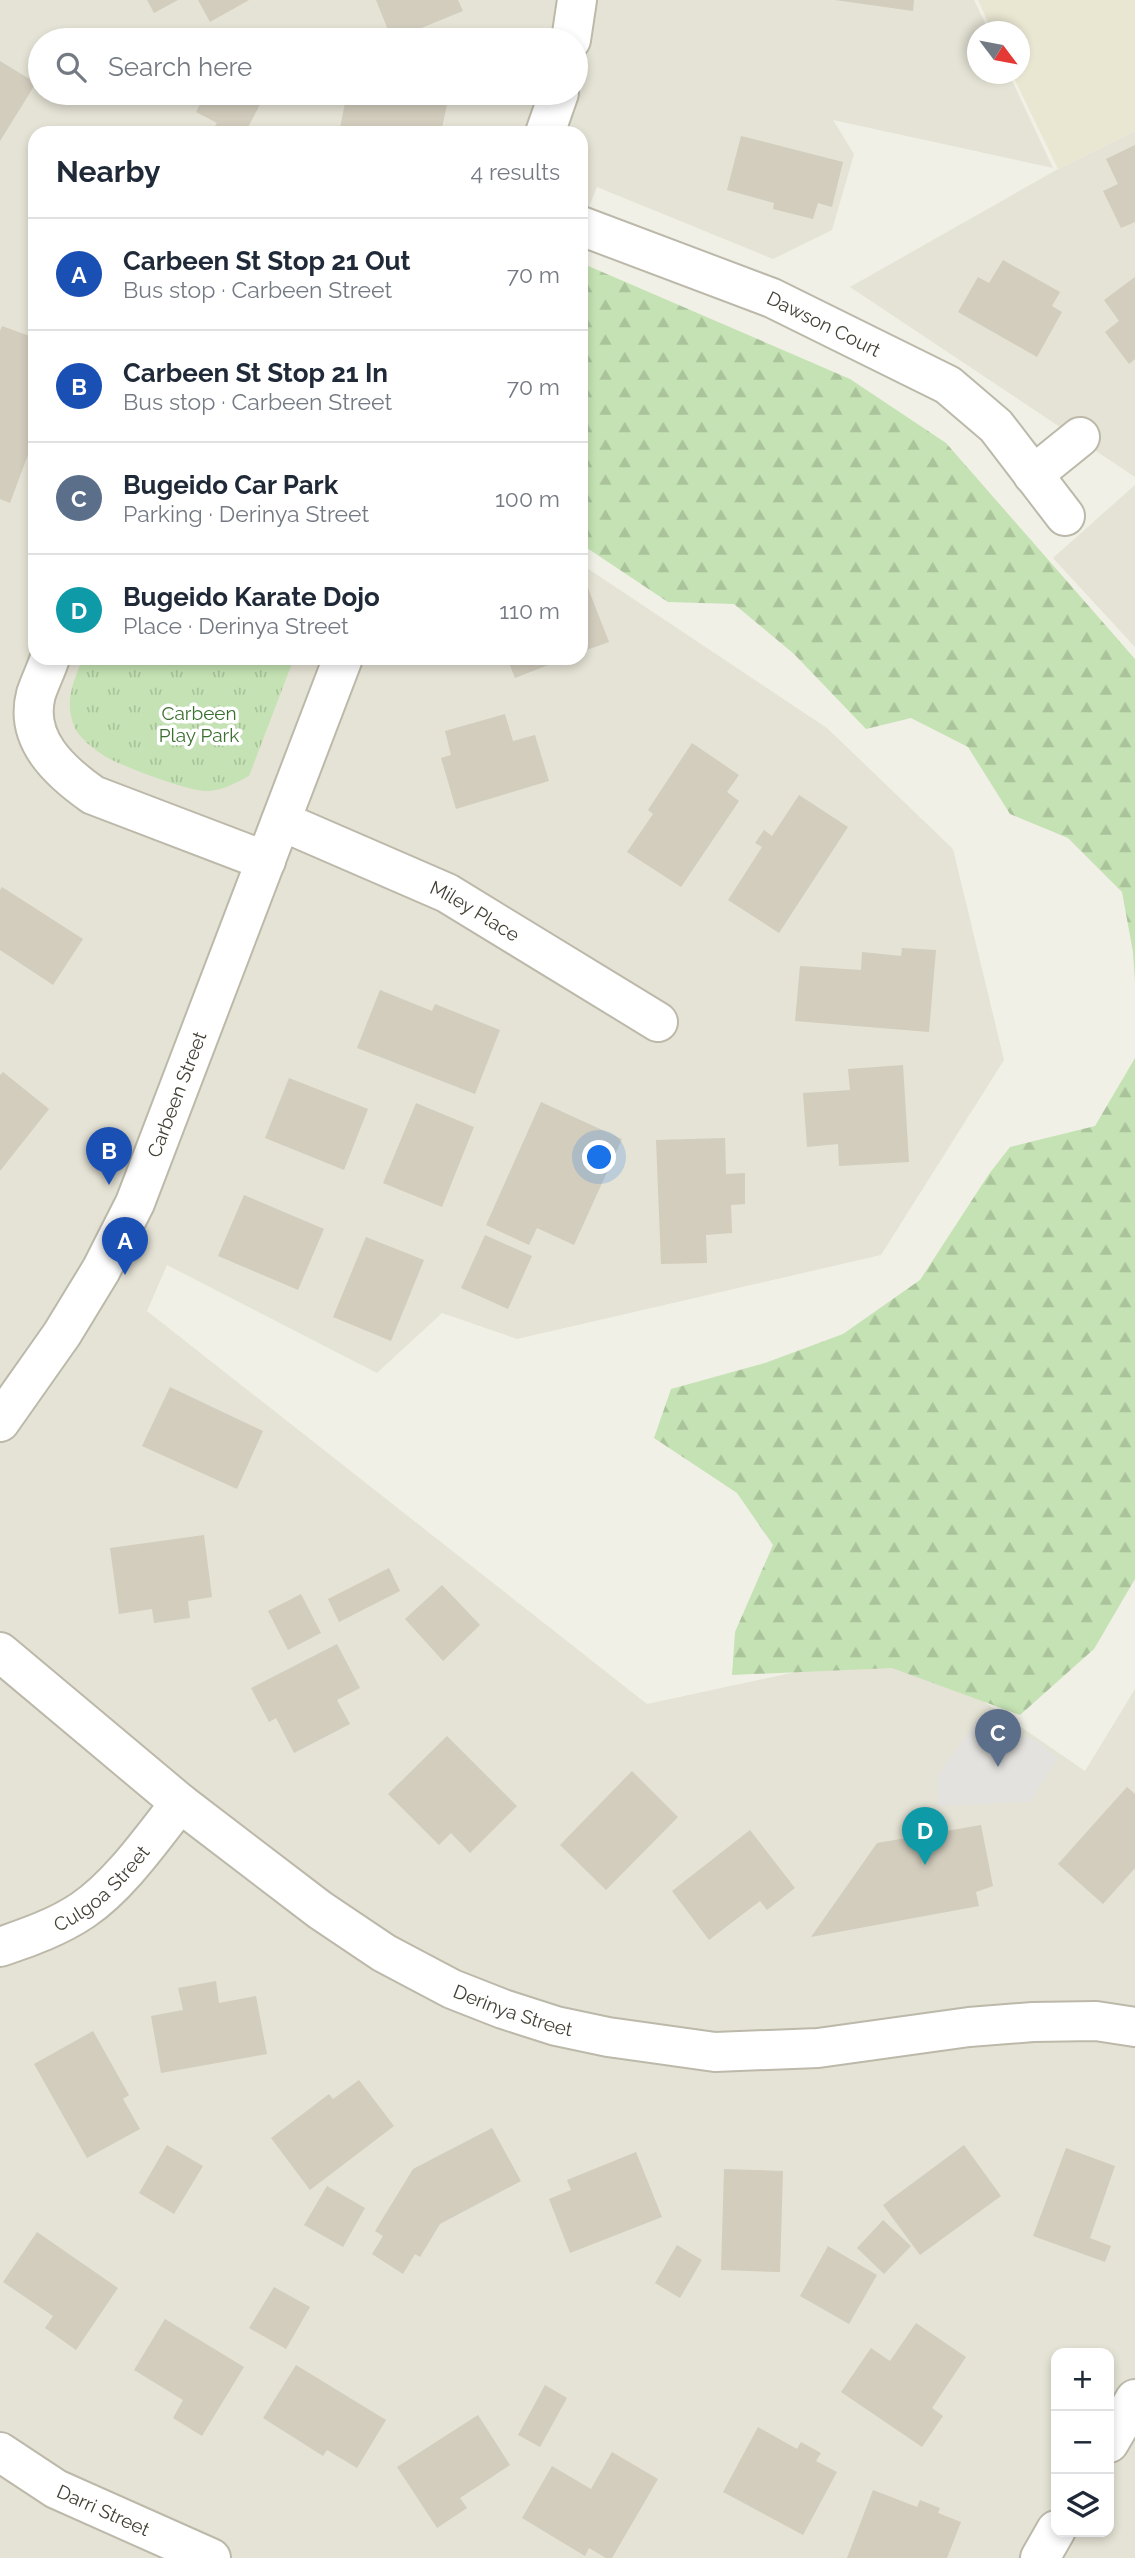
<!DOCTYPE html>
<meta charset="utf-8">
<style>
body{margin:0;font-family:Raleway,sans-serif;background:#f6f6f7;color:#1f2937}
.controls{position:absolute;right:21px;bottom:21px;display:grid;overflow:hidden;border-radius:14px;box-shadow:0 4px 10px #0003}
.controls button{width:63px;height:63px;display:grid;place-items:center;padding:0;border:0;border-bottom:2px solid #e0e1e3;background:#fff;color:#1f2937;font:35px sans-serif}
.compass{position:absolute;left:967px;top:21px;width:63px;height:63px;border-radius:50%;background:#fff;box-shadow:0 4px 10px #0003;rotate:122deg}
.you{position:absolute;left:600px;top:1158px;width:24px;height:24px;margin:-18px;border:5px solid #fff;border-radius:50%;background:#1a73e8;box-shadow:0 0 0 10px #1a73e833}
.badge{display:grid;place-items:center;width:46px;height:46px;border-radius:50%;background:#2563eb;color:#fff;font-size:23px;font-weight:700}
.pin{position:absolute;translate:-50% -58px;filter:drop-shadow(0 2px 4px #0008)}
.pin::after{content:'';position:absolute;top:37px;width:24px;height:21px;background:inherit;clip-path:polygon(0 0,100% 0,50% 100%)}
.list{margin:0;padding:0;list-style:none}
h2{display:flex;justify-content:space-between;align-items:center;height:91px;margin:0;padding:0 28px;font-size:30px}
h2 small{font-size:23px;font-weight:400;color:#747a83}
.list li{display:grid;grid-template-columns:46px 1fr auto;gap:21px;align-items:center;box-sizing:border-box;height:112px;padding:0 28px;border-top:2px solid #e0e1e3}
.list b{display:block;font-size:26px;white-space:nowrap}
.list p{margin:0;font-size:23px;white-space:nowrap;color:#747a83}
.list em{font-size:23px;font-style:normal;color:#747a83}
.icon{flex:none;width:38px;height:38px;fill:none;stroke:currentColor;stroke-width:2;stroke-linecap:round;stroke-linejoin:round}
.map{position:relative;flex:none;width:1135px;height:2558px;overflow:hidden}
.search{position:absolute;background:#fff;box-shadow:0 4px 10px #0003;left:28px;top:28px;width:560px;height:77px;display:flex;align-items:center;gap:18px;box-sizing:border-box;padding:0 24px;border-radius:38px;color:#747a83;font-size:26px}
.panel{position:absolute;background:#fff;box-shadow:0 4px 10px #0003;left:28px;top:126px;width:560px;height:539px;border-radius:21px}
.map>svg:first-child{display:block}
.residential{fill:#e5e3d5;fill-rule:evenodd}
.education{fill:#e9e7d2}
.forest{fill:url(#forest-firs)}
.park{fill:url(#park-tufts)}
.parking{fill:#e3e2de}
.building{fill:#d2cdbd}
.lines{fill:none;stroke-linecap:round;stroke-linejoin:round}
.street-casing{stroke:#bcb9aa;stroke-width:42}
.street{stroke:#fff;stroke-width:38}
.labels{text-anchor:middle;stroke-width:7;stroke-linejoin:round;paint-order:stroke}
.street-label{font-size:19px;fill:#434136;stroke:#fff}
.park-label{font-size:19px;fill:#3b6f30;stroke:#fff}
</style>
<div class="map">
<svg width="1135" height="2558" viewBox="0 0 1135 2558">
<defs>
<pattern id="forest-firs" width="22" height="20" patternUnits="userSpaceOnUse" patternTransform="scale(1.75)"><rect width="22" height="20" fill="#c4e2b3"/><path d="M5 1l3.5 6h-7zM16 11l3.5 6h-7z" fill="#aac39b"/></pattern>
<pattern id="park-tufts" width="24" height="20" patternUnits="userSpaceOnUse" patternTransform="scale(1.75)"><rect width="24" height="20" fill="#c4e2b3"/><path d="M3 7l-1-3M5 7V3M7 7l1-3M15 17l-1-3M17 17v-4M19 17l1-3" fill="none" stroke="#aac39b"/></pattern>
</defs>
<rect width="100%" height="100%" fill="#f1f0e6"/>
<g class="residential">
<path d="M0,0H974L989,31L978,32V74H1009L1053,168L833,120L854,154L832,230L773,259L597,187L581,226V133H35V658H581V564L827,728L953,849L1004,1060L881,1255L517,1339L442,1313L377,1373L167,1265L147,1311L647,1704L906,1648L1085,1771L1135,1689V2558H0ZM40,40H576V93H40ZM1056,2353H1109V2532H1056Z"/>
<path d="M1135,131V477L850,287L1058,169Z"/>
<path d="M1135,485V647L1053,558Z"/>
</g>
<path class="education" d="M978,0H1135V131L1058,169L1012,74H1020V32L992,31Z"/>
<g class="forest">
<path d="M586,265L850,379L946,443L1135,659V982L1133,952L1122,892L1068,838L1010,814L968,747L911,718L866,729L794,654L734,604L668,602L581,544V276Z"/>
<path d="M1135,1058V1579L1094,1649L1020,1715L892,1668L732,1675L735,1632L773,1545L737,1493L654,1438L671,1389L765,1363L843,1334L920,1280L989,1174L1010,1147L1095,1126Z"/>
</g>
<path class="park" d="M83,658H294L249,776C236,783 223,790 209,791C192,793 118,765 103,755C94,749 81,739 76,730C63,705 73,682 83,658Z"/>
<path class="parking" d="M978,1718L1037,1741L1058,1758L1030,1802L938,1806L937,1777Z"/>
<g class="building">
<path d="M147,0H178L154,13Z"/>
<path d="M198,0H249L210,22Z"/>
<path d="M376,0H458L463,11L392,40Z"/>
<path d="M835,0H914L913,11Z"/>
<path d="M0,61L36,83L0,141Z"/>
<path d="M206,93H266L245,133H219L212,130L217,123L196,112Z"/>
<path d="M347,93H436L449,95L441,133H339Z"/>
<path d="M741,136L843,162L832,207L818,203L813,219L773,209L774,203L727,190Z"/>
<path d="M1135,145V222L1121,228L1103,191L1118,184L1106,159Z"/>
<path d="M1003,260L1060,292L1052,306L1062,312L1037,357L958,312L978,277L989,283Z"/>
<path d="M1135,277V359L1129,364L1105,332L1119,321L1104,300Z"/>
<path d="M2,326L35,338V436L10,503L0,499V331Z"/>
<path d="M586,583L609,642L581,652V585Z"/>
<path d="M507,658H566L515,678Z"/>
<path d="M505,714L513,741L535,735L549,781L456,809L441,758L451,755L445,731Z"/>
<path d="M692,743L739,775L727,792L739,801L681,887L627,852L653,814L648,810Z"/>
<path d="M799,795L848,827L779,933L728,900L762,847L755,843L764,830L772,836Z"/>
<path d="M2,887L83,939L53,985L0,950V890Z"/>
<path d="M902,948L936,950L929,1032L795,1021L800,966L861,970L862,952L901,956Z"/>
<path d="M380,990L432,1011L435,1004L500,1030L475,1094L357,1048Z"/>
<path d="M903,1065L909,1162L839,1166L838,1144L807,1147L803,1093L850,1090L848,1069Z"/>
<path d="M3,1072L49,1109L0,1171V1075Z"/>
<path d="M289,1078L368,1109L344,1170L265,1138Z"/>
<path d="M541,1102L622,1139L574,1245L537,1228L529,1245L486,1225Z"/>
<path d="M416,1103L474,1127L442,1207L383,1183Z"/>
<path d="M725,1138L726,1174L745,1173V1204L731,1205L732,1233L706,1235L707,1263L661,1264L656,1140Z"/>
<path d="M244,1195L324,1229L298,1290L218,1256Z"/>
<path d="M485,1235L532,1256L508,1309L461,1288Z"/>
<path d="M366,1237L424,1260L391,1341L333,1317Z"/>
<path d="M170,1387L263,1431L237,1489L142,1446Z"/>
<path d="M204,1535L212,1597L188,1601L190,1618L154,1623L152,1609L119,1614L110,1548Z"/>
<path d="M389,1568L400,1591L339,1622L328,1599Z"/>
<path d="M442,1585L480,1625L443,1661L405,1619Z"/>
<path d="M301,1594L321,1633L288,1650L268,1611Z"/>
<path d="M337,1644L360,1688L337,1700L350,1724L294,1753L276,1718L269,1722L251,1688Z"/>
<path d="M447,1736L517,1806L470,1853L451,1833L439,1845L388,1794Z"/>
<path d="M632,1771L678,1817L606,1890L560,1845Z"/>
<path d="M1127,1787L1135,1794V1868L1103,1904L1058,1864Z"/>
<path d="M981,1825L993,1886L976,1892L979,1906L811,1937L877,1843Z"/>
<path d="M750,1830L795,1888L767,1910L760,1901L709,1940L672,1891Z"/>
<path d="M216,1981L219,2003L256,1996L267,2054L161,2073L151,2016L183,2010L178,1988Z"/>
<path d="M93,2031L129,2095L123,2099L140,2129L87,2158L34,2064Z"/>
<path d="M359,2080L394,2126L310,2190L271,2138L329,2094L333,2099Z"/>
<path d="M492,2128L521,2181L440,2224L420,2257L415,2254L403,2274L372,2254L383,2236L375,2231L413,2169Z"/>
<path d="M167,2145L203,2166L174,2214L139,2193Z"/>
<path d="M964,2145L1001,2196L920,2255L883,2205Z"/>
<path d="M1066,2148L1115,2166L1090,2238L1111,2246L1105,2262L1033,2236Z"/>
<path d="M636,2152L662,2217L570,2253L549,2199L571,2190L567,2180Z"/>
<path d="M724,2169L783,2171L780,2272L721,2270Z"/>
<path d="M327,2186L365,2208L343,2247L304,2225Z"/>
<path d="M883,2220L911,2246L884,2274L857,2248Z"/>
<path d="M37,2232L118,2288L76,2350L45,2328L53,2316L3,2282Z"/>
<path d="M677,2245L702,2260L680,2298L655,2283Z"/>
<path d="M828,2246L877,2275L849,2324L800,2296Z"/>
<path d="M274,2287L310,2307L286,2349L249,2328Z"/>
<path d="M165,2319L244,2367L202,2436L173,2418L183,2400L134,2370Z"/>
<path d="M916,2323L966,2357L932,2408L943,2416L922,2447L841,2392L871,2348L890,2361Z"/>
<path d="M296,2365L386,2420L357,2468L327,2450L323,2456L263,2418Z"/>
<path d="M545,2385L567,2398L540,2447L518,2435Z"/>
<path d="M478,2415L510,2465L460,2498L467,2508L437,2528L397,2467Z"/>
<path d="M758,2427L797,2449L801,2442L821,2453L816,2461L837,2472L803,2535L723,2492Z"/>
<path d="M612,2452L658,2479L612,2558H606L589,2548L585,2556L522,2518L552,2466L591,2489Z"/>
<path d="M873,2490L917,2507L920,2500L940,2508L938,2513L961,2522L947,2558H847Z"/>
</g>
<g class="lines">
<defs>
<g id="street">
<path d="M571,40L577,0"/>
<path d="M545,133L559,93"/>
<path id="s1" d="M581,226L772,298L948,385L996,426L1065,516"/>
<path d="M1033,475L1080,437"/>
<path d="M50,658C46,670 40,682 36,694C24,739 59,771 93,795L266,861"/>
<path id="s2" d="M281,821L447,893L658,1022"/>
<path id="s3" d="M0,1422L62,1334L101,1270L135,1203L343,658"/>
<path id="s4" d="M0,1652L180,1803L320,1910L384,1953L452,1989L503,2009L556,2026L608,2037L715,2052L818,2048L969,2027L1033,2022L1096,2021L1135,2027"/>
<path id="s5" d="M0,1947C29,1937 58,1927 83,1910C120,1885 153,1837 180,1803"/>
<path d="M1109,2443L1135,2399"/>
<path id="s6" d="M0,2452L56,2489L211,2558"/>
<path d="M1040,2558L1056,2530"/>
</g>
</defs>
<use href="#street" class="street-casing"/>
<use href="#street" class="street"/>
</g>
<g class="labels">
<g class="street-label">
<text dy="7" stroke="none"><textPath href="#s1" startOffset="262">Dawson Court</textPath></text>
<text dy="7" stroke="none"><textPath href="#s2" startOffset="214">Miley Place</textPath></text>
<text dy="7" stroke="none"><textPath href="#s3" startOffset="374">Carbeen Street</textPath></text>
<text dy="7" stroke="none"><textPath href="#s5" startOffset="119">Culgoa Street</textPath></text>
<text dy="7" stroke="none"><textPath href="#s4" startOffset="630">Derinya Street</textPath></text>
<text dy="7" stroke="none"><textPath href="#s6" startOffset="119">Darri Street</textPath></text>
</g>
<g class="park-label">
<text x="199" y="720">Carbeen<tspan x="199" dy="22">Play Park</tspan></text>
</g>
</g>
</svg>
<div class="controls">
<button>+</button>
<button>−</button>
<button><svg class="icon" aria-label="layers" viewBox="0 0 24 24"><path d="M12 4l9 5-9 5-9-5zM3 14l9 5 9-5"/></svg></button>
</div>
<svg class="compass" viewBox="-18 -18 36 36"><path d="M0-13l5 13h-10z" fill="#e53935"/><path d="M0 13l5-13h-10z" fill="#747a83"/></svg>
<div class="you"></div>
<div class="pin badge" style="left:125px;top:1275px;background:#1a4fb4">A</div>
<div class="pin badge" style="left:109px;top:1185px;background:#1a4fb4">B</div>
<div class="pin badge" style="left:998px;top:1767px;background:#5c6f8a">C</div>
<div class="pin badge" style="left:925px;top:1865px;background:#0f9aa8">D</div>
<div class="search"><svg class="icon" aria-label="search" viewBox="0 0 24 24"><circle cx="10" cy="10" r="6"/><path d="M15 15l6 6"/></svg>Search here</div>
<section class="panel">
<h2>Nearby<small>4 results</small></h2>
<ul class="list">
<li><span class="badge" style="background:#1a4fb4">A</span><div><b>Carbeen St Stop 21 Out</b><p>Bus stop · Carbeen Street</p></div><em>70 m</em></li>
<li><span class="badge" style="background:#1a4fb4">B</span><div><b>Carbeen St Stop 21 In</b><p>Bus stop · Carbeen Street</p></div><em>70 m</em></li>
<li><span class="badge" style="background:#5c6f8a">C</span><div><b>Bugeido Car Park</b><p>Parking · Derinya Street</p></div><em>100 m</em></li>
<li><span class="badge" style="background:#0f9aa8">D</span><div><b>Bugeido Karate Dojo</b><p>Place · Derinya Street</p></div><em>110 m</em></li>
</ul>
</section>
</div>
